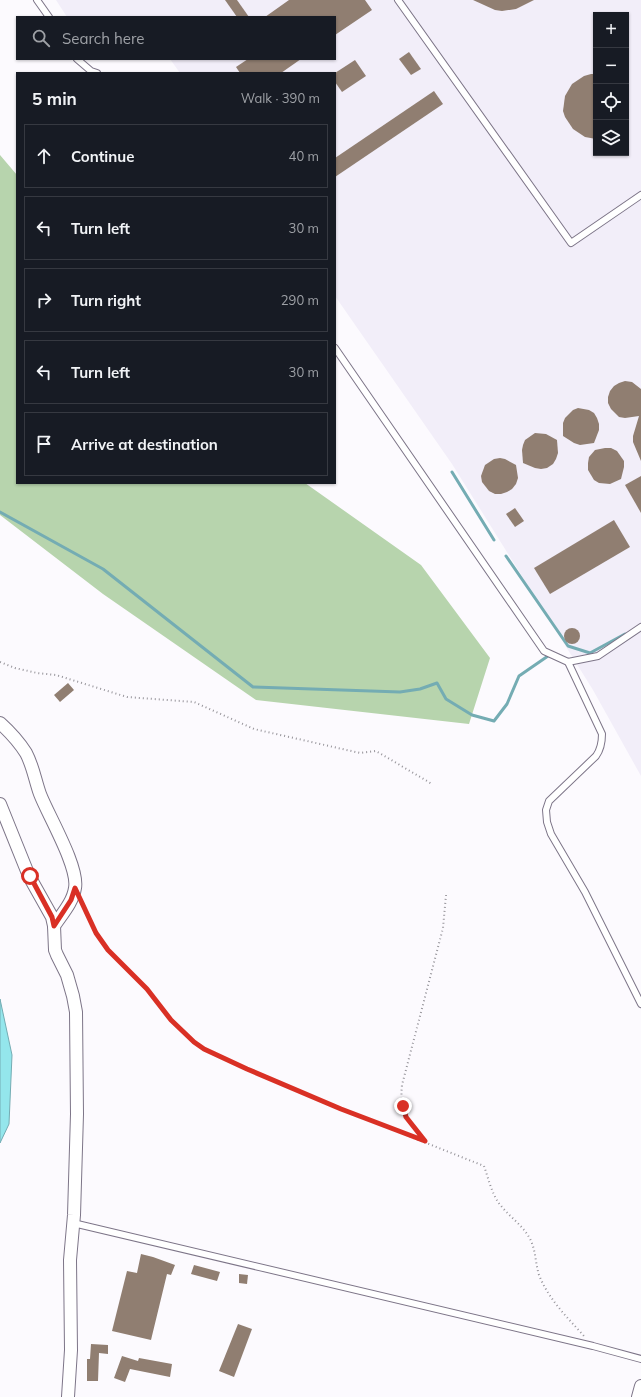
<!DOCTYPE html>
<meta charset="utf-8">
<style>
body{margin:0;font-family:Mulish,sans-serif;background:#20242c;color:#f1f3f6}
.controls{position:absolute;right:12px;top:12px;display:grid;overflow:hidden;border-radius:0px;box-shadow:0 1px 3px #0004}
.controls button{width:36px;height:36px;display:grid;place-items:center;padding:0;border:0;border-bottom:1px solid #363941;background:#171b24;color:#f1f3f6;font:20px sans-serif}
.stop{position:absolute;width:12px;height:12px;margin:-9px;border:3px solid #d93025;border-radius:50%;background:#fff}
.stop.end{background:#d93025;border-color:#fff;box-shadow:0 1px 4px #0008}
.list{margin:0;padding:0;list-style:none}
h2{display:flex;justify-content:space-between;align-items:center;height:52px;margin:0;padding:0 16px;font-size:17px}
h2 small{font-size:13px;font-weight:400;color:#9ea1a6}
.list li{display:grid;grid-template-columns:26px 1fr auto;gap:12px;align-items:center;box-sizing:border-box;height:64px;margin:0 8px 8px;padding:0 8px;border:1px solid #363941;border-radius:0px}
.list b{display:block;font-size:15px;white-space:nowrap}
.list em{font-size:13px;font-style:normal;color:#9ea1a6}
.icon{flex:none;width:22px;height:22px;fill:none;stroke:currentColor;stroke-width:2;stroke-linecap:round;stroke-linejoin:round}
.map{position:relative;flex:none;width:641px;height:1397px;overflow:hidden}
.search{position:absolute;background:#171b24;box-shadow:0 1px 3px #0004;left:16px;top:16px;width:320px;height:44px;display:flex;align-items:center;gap:10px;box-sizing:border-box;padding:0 14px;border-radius:0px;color:#9ea1a6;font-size:15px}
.panel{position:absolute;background:#171b24;box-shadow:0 1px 3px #0004;left:16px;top:72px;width:320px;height:412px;border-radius:0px}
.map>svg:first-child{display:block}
.built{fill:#f2eef9;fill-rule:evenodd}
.green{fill:#b7d4ad}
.water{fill:#94e6ec;stroke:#74acb3}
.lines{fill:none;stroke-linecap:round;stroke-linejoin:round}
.stream{stroke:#74acb3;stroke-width:3}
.building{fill:#907e71}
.lane-casing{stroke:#7d7588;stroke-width:8}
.street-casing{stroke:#7d7588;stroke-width:14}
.path{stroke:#96949a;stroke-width:2;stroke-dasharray:1 3;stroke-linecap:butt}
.lane{stroke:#fff;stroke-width:6}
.street{stroke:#fff;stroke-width:12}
.route{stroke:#d93025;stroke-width:5}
</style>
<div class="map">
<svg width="641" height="1397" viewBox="0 0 641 1397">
<rect width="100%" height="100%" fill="#fcfafe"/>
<path class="built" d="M56,0H641V776L593,690L452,464L335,296V73H180L170,59H335V17H67ZM596,15H626V153H596Z"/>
<path class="green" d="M0,155L17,175V483H305L421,565L490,658L469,724L256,700L103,594L0,515Z"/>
<path class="water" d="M0,999L12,1055L9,1124L0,1143Z"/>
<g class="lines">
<g class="stream">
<path d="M452,472L494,540"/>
<path d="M0,512L103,569L253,687L400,692L420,689L437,683L446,699L472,715L494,721L507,704L519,676L548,656"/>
<path d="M506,556L568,646L590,653L625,634"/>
</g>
</g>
<g class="building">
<path d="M225,0H237L249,17H237Z"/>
<path d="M289,0H365L372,10L335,35V17H265Z"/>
<path d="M473,0H534L516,9L502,11L495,10Z"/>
<path d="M409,52L421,69L411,75L399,59Z"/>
<path d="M248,59H301L281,73H240L236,67Z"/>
<path d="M355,60L366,76L342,92L335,82V73Z"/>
<path d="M591,74H596V139L585,137L573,129L565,117L563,111L565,96L572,84L584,76Z"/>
<path d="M434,91L443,104L335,177V158Z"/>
<path d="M625,381L632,382L641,389V461L633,442V436L639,416L625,418L619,417L611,409L608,403V397L610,391L614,386L619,383Z"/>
<path d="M578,408L589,410L594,413L597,418L599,424V430L594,443L580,445L574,443L563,436V423L565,418L573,410Z"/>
<path d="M535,433L546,434L557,440L558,453L556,459L553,464L547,468L541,469L535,468L523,463L522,450L523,445L525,440Z"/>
<path d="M605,448H611L617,451L624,461V467L621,479L610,484L599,483L594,480L588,470V463L589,457L595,450Z"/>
<path d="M500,458L505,459L516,465L518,478L516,484L512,489L507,492L501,494H495L489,491L482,482L481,476L485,465L494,459Z"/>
<path d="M641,476V513L625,485Z"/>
<path d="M515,508L524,521L515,527L506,514Z"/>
<path d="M614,520L630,547L550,594L534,568Z"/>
<circle cx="572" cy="636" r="8"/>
<path d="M68,683L74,690L60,702L54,695Z"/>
<path d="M141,1254L153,1257L175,1265L171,1275L167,1274L151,1340L112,1331L127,1271L137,1273Z"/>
<path d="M194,1265L220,1272L217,1281L191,1274Z"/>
<path d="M239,1274L248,1275L247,1284L239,1283Z"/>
<path d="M238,1324L252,1329L234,1377L219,1371Z"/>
<path d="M91,1344L108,1345V1354L99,1353L98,1381H87V1359H90Z"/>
<path d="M122,1356L138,1361L139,1358L172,1364L170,1377L130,1369L125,1382L114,1378Z"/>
</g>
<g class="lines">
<defs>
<g id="lane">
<path d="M37,0L49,17"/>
<path d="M398,0L571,243L641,195"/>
<path d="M77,59L91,71L97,73"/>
<path d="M335,348L544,651L568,662L598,656L641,627"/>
<path d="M568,662L602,734C602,743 601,749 596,756L549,801L546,810L547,822L551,834L585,892L641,1004"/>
<path d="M73,1223L593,1346L641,1359"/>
</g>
<g id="street">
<path d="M0,723C10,732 19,742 26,753C33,766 35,780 40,794C48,815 79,867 75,888C73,902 62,914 54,926"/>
<path d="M0,804L29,876L52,917L54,926L55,950L57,955L67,975L73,996L76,1012L77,1114L74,1215L70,1260L71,1350L68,1397"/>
<path d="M638,1397L641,1386"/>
</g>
</defs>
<use href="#lane" class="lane-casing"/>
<use href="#street" class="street-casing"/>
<g class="path">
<path d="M0,662L15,668L37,673L56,675L127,697L194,702L254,729L360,753L376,751L432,784"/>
<path d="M82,903L96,933L108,950L147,989L171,1020L194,1043L204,1049L247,1069L341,1109L484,1166C489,1180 492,1196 502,1207C511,1218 522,1225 529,1237C536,1249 535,1262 539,1275C549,1300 567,1317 584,1336"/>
<path d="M424,1140C409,1121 399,1111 402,1085L443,928L446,895"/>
</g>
<use href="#lane" class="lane"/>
<use href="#street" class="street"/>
</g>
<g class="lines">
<path class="route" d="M30,876L52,917L54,926L71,900L75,888L96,933L108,950L147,989L171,1020L194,1042L204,1049L247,1069L341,1109L425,1141L406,1117L403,1106"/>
</g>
</svg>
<div class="controls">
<button>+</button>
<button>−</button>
<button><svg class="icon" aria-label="locate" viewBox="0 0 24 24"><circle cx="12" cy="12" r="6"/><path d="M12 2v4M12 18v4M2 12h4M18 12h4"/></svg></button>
<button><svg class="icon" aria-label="layers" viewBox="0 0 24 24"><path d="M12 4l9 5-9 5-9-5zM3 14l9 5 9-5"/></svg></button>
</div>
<div class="stop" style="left:30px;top:876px"></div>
<div class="stop end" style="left:403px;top:1106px"></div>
<div class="search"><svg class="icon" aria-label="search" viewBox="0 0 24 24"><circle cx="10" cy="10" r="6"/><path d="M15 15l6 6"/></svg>Search here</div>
<section class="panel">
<h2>5 min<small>Walk · 390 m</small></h2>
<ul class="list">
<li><svg class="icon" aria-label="ahead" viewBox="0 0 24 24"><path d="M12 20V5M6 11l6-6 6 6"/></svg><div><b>Continue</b></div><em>40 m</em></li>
<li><svg class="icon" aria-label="left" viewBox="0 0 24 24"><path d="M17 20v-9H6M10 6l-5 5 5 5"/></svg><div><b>Turn left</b></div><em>30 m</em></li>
<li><svg class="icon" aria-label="right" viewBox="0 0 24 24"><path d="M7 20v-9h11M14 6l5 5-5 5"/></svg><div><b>Turn right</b></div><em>290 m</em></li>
<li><svg class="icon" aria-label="left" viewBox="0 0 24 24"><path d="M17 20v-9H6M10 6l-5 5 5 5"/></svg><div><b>Turn left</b></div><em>30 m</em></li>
<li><svg class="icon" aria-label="arrive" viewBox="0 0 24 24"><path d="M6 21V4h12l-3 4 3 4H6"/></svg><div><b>Arrive at destination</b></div></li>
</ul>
</section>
</div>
